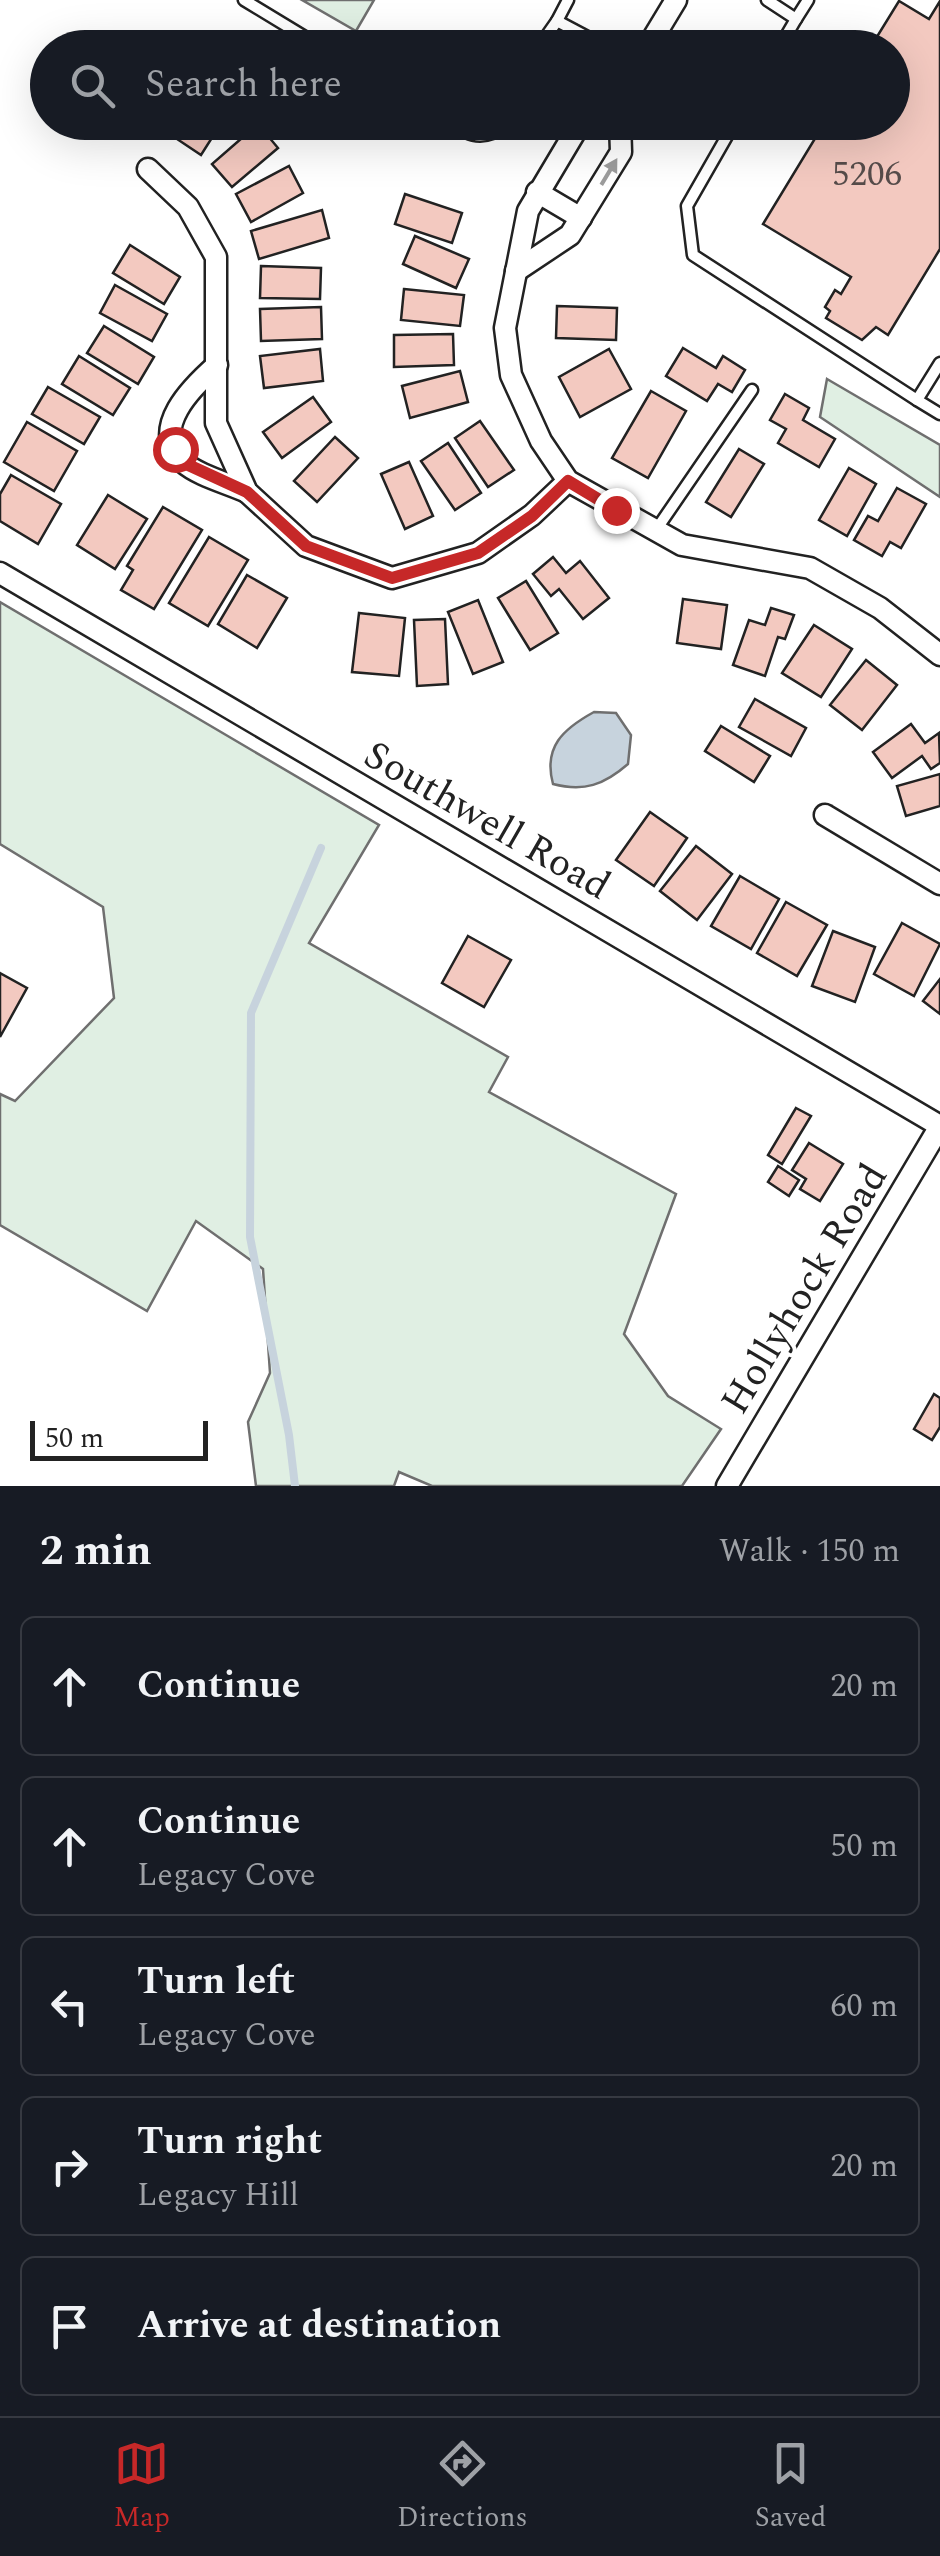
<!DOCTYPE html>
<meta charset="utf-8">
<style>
body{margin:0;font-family:Spectral,serif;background:#20242c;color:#f1f3f6}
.scale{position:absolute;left:30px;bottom:25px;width:178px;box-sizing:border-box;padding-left:10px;border:5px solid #222;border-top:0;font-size:28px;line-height:35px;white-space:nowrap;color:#222;-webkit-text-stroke:8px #fff;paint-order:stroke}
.stop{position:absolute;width:30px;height:30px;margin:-22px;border:8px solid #c62828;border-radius:50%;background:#fff}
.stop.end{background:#c62828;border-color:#fff;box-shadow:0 2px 10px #0008}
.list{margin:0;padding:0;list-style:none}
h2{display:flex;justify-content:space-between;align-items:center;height:130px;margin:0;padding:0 40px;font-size:42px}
h2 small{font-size:32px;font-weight:400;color:#9ea1a6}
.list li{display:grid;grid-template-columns:65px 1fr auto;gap:30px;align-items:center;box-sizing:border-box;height:140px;margin:0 20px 20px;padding:0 20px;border:2px solid #363941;border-radius:15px}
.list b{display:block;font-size:38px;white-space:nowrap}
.list p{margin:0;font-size:32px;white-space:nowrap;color:#9ea1a6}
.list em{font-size:32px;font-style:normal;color:#9ea1a6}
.icon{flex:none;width:55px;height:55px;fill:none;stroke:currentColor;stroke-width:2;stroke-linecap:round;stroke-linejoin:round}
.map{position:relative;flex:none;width:940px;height:1486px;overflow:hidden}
.search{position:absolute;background:#171b24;box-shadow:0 10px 40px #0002;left:30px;right:30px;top:30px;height:110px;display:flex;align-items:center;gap:25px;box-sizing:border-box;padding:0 35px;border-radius:55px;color:#9ea1a6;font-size:38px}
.sheet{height:930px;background:#171b24}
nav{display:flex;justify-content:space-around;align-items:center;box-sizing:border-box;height:140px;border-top:2px solid #363941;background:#171b24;font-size:28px;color:#9ea1a6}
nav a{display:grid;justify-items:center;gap:5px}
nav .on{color:#c62828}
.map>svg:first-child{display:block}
.green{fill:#e0efe3;stroke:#6f6f6f;stroke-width:2.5}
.water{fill:#c7d3dd;stroke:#6f6f6f;stroke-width:2.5}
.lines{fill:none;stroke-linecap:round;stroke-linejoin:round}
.stream{stroke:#c7d3dd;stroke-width:8}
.building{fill:#f3c9c0;stroke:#222;stroke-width:2.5}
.service-casing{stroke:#222;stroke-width:15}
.minor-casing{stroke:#222;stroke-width:25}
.service{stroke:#fff;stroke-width:10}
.minor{stroke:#fff;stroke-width:20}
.oneway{fill:#9c9c9c}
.route{stroke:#c62828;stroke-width:12}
.labels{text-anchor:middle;stroke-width:8;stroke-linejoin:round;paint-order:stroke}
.number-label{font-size:35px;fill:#564c4a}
.street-label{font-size:40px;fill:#222;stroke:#fff}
</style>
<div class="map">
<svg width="940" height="1486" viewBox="0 0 940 1486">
<rect width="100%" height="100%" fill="#fff"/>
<g class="green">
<path d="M302,0H374L356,31Z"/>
<path d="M827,379L940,445V497L820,417Z"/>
<path d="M0,602L379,825L309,943L508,1057L489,1092L676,1194L624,1334L668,1396L721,1429L682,1486H432L399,1472L394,1486H256L248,1422L270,1373L263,1269L196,1221L147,1311L0,1225V1094L15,1101L114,998L103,907L0,844Z"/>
</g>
<path class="water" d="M594,712L616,713L631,735L628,764C604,785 584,792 553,784C543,747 563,729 594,712Z"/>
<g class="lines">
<path class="stream" d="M295,1486L289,1435L250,1237L251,1013L321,848"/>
</g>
<g class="building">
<path d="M899,1L929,19L940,1V249L888,335L876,327L862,340L826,318L830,311L825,307L835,290L841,294L851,277L763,224L825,122H892V48H870Z"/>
<path d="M184,122H222L201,155L174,137Z"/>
<path d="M258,124L278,148L232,187L212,164Z"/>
<path d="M289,166L303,193L251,222L236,194Z"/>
<path d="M405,194L462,213L452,243L395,224Z"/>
<path d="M322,210L329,238L259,259L251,231Z"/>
<path d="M415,236L469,259L456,288L403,264Z"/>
<path d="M130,245L180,277L164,304L113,273Z"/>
<path d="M261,266L321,268L320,299L260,298Z"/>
<path d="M115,285L167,314L152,341L100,313Z"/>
<path d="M404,289L464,295L460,326L401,320Z"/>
<path d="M557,306L617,308L616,340L556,338Z"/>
<path d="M321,307L322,339L261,341L260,309Z"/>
<path d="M104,326L154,357L138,384L87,353Z"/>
<path d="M453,334L454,365L394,367V335Z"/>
<path d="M683,348L716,368L723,356L745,370L732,392L718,384L707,401L666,376Z"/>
<path d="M320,349L323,381L264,388L260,356Z"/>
<path d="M609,349L631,389L580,417L559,377Z"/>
<path d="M79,356L130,388L113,415L62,384Z"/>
<path d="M460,371L468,402L410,418L402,386Z"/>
<path d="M48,387L100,417L84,444L32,414Z"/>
<path d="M651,391L686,411L648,478L612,458Z"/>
<path d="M785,394L809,408L803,420L835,439L819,467L778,443L786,429L770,420Z"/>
<path d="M313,397L331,422L282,458L263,432Z"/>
<path d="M480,421L514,470L488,487L455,438Z"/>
<path d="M27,422L77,451L54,491L4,462Z"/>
<path d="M335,437L358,458L317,502L294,481Z"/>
<path d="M448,443L481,493L455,510L421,461Z"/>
<path d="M739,449L764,464L731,517L706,502Z"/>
<path d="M409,462L433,516L405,529L381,474Z"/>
<path d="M849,468L876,484L847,536L819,520Z"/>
<path d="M11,475L61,504L38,544L0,521V494Z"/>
<path d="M897,488L926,504L901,548L890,542L882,556L854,540L868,516L878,521Z"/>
<path d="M108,495L147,519L115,569L77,545Z"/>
<path d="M163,507L202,530L154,609L121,590L133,570L127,566Z"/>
<path d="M209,537L248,560L208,626L169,603Z"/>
<path d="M553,557L566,573L580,561L609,598L583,619L559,589L551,596L533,574Z"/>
<path d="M247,575L287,598L257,648L218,624Z"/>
<path d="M526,581L558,633L530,650L498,598Z"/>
<path d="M683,599L727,605L721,649L677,643Z"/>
<path d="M478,600L503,662L473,674L448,612Z"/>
<path d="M771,608L794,615L785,639L778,637L765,676L733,665L749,620L765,625Z"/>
<path d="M359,613L405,618L399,676L352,672Z"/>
<path d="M445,619L448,684L417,686L414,620Z"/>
<path d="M814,625L852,649L821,697L782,673Z"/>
<path d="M866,660L897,685L862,730L830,705Z"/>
<path d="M755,699L806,728L791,756L739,727Z"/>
<path d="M911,724L925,743L939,733L940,763L931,769L922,756L892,778L873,752Z"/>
<path d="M721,726L770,756L754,782L705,751Z"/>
<path d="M940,774V806L906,816L897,786Z"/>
<path d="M650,812L687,838L654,886L616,860Z"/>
<path d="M696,846L732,874L697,920L660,891Z"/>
<path d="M740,876L779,899L751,949L711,926Z"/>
<path d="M786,902L827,925L797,976L757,953Z"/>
<path d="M902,923L940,944L914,996L874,974Z"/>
<path d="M833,931L875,947L855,1002L812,986Z"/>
<path d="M468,936L511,960L484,1007L442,983Z"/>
<path d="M0,973L27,988L0,1037Z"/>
<path d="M940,979V1014L923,1001Z"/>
<path d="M796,1108L811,1116L782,1164L768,1155Z"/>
<path d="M809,1143L843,1164L820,1201L800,1189L806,1179L792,1170Z"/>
<path d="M778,1166L799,1180L789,1196L768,1182Z"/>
<path d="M934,1394L940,1398V1427L932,1440L914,1429Z"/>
</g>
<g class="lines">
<defs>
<g id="service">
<path d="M244,0L323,48"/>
<path d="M767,0L796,19L779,48"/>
<path d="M796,19L808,0"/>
<path d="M557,21L568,0"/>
<path d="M538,48L557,21L608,48"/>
<path d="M452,122C470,140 490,140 509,122"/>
<path d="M735,122L687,206L693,255L917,400L940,363"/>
<path d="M917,400L940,414"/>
<path d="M656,530L752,390"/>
</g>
<g id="minor">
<path d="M647,48L676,0"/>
<path d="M581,122L528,211L505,328L511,375L541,441L568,481L682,545L810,568L880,608L940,655"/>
<path d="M148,169L188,207L216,257V423L247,492L306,546L392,578L478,553L532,515L568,481"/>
<path d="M537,192L581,218"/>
<path d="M516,271L570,235L621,152L620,122"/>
<path d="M217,365C193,386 148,429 183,462C199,476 228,483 247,492"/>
<path d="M0,573L940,1126"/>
<path d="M825,815L940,884"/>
<path d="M727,1486L940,1126"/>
</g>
</defs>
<use href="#service" class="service-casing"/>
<use href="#minor" class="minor-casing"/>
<use href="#service" class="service"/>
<use href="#minor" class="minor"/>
</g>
<defs><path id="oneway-solid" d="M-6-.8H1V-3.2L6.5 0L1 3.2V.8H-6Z" transform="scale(2.5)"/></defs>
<use class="oneway" href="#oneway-solid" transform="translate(609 172) rotate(-59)"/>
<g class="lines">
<path class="route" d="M175,449L184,463L247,492L306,546L392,578L478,553L532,516L568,481L616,510"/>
</g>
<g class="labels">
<g class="number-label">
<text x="867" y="185">5206</text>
</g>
<g class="street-label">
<text transform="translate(488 819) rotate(30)" y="14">Southwell Road</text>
<text transform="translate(803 1288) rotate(-59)" y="14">Hollyhock Road</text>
</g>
</g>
</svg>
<div class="scale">50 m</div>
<div class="stop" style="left:175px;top:449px"></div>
<div class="stop end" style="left:616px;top:510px"></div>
<div class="search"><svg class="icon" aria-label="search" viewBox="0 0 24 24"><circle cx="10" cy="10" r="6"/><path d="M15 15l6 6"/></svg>Search here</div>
</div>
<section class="sheet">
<h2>2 min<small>Walk · 150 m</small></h2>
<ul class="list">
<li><svg class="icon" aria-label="ahead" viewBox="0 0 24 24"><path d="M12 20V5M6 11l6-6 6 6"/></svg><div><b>Continue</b></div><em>20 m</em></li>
<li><svg class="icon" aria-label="ahead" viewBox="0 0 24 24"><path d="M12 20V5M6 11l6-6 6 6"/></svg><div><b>Continue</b><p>Legacy Cove</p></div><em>50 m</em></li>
<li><svg class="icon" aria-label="left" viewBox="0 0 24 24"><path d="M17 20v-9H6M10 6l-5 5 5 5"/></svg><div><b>Turn left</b><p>Legacy Cove</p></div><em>60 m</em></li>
<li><svg class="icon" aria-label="right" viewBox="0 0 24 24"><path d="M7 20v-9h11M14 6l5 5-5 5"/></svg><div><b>Turn right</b><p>Legacy Hill</p></div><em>20 m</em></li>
<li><svg class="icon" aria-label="arrive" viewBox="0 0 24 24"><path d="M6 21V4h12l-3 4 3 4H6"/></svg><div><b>Arrive at destination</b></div></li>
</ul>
</section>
<nav>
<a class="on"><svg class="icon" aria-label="map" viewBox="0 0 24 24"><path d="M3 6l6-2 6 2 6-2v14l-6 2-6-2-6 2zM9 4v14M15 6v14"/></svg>Map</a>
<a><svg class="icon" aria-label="directions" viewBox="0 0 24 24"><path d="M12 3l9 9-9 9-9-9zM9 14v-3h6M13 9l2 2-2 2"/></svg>Directions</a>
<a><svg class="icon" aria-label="saved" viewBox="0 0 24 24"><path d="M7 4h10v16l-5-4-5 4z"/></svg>Saved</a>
</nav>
